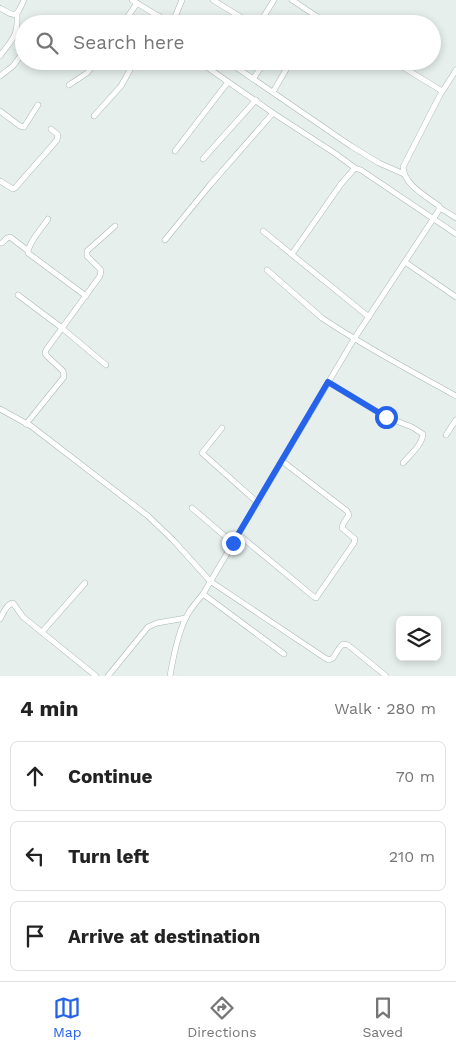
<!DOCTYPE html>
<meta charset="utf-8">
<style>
body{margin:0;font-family:"Work Sans",sans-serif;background:#f6f6f6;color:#222}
.controls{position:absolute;right:15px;bottom:15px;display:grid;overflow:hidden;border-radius:8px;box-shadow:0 2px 8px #0003}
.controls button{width:45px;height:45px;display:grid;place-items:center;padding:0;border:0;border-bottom:1px solid #e0e0e0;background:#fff;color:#222;font:25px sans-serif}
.stop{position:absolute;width:15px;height:15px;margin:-11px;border:4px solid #2563eb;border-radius:50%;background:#fff}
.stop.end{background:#2563eb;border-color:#fff;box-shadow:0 1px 5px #0008}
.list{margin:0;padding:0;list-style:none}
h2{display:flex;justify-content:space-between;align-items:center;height:65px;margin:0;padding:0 20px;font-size:21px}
h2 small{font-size:16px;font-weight:400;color:#767676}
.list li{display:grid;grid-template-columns:32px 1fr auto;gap:15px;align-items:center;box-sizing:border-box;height:70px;margin:0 10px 10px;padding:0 10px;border:1px solid #e0e0e0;border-radius:8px}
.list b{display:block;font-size:19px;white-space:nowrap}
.list em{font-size:16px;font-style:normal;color:#767676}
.icon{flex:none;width:28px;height:28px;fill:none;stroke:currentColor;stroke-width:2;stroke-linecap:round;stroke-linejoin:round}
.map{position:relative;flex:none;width:456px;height:676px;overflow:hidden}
.search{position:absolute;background:#fff;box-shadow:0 2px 8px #0003;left:15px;right:15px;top:15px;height:55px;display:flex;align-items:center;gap:12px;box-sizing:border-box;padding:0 18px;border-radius:28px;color:#767676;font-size:19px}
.sheet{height:305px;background:#fff}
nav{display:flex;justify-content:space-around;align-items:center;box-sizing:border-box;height:70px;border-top:1px solid #e0e0e0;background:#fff;font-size:14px;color:#767676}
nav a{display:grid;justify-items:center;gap:2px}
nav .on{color:#2563eb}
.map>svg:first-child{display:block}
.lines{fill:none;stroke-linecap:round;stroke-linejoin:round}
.minor-casing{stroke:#a8b8b2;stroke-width:6}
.minor{stroke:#fff;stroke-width:5}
.route{stroke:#2563eb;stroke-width:6}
</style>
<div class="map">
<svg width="456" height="676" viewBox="0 0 456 676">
<rect width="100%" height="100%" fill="#e6efeb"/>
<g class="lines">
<defs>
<g id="minor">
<path d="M132,0L171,24"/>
<path d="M213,0L252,24"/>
<path d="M292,0L316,16L330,24"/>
<path d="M0,8C17,18 16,17 24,0"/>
<path d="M123,24L137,3"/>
<path d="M155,24L159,16"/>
<path d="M172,24L182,0"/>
<path d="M259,24L274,0"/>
<path d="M312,24L316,16"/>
<path d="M0,56C13,38 18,37 17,14"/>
<path d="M198,61L273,113L336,154L355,168"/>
<path d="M227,61L351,146L379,163L404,174"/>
<path d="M393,61L442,91"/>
<path d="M0,76L13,66L24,51"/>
<path d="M253,79L265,61"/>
<path d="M69,85L87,73L97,61"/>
<path d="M273,92L291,61"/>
<path d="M0,111L20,126L24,127L38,105"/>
<path d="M94,116L121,86L135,61"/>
<path d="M175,151L228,82"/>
<path d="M203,159L256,100"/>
<path d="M0,181L13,189L15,188L57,140L58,135L51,129"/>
<path d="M440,208L456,218"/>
<path d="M48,219C42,228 28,243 28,253L86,296"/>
<path d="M263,231L369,317"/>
<path d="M165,240L210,185L273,113"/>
<path d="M0,243H2L7,238L10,237L27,250"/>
<path d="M292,254L341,184L355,168L361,170L456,234"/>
<path d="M405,262L456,297"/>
<path d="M267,270L322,318C365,347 411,371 456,396"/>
<path d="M18,295L62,328L106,365"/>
<path d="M328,382L386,417L412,427L423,434C422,445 410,455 403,463"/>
<path d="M0,409L31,426L148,516L173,540L210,581L325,658L329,660L333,658L340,647L343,644L348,645L386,676"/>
<path d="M26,424L64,377L63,371L47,356L45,353L46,350L100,276L101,270L87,256V251L115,226"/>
<path d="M222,428L202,453L258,503"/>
<path d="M446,435L456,420"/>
<path d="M192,508L233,543"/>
<path d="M238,534L314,597L316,598L354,543L355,539L342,528L343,524L349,515L347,511L282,461"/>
<path d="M203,594L284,654"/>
<path d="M0,619C3,614 6,604 13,603L23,617L96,676"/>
<path d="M42,632L85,583"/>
<path d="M108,676L148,627L157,623L186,618"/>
<path d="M170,676C173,658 179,628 189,612C193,606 198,600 203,594L354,339L439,210V206C426,196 404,185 403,167L440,95L456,70"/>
</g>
</defs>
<use href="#minor" class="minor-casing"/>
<use href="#minor" class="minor"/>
</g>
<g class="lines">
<path class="route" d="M233,543L328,382L386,417"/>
</g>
</svg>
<div class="controls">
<button><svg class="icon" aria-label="layers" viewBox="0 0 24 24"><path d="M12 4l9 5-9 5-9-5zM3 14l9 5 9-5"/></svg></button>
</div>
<div class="stop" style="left:386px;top:417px"></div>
<div class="stop end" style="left:233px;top:543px"></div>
<div class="search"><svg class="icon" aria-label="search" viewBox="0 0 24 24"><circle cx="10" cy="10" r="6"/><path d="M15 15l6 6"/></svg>Search here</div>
</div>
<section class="sheet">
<h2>4 min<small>Walk · 280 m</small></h2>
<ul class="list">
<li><svg class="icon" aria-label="ahead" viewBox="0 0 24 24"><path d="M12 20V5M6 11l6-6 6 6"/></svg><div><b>Continue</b></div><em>70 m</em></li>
<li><svg class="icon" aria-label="left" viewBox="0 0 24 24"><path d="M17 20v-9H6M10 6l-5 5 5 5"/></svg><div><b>Turn left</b></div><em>210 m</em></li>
<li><svg class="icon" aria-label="arrive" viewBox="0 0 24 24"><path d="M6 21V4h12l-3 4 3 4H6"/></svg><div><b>Arrive at destination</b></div></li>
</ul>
</section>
<nav>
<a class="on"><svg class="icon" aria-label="map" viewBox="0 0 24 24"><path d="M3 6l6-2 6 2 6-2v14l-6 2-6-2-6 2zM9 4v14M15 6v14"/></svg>Map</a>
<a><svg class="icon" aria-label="directions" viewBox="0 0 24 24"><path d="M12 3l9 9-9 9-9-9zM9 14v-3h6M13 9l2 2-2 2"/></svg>Directions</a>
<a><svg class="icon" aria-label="saved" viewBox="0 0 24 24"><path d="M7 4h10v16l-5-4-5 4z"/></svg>Saved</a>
</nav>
